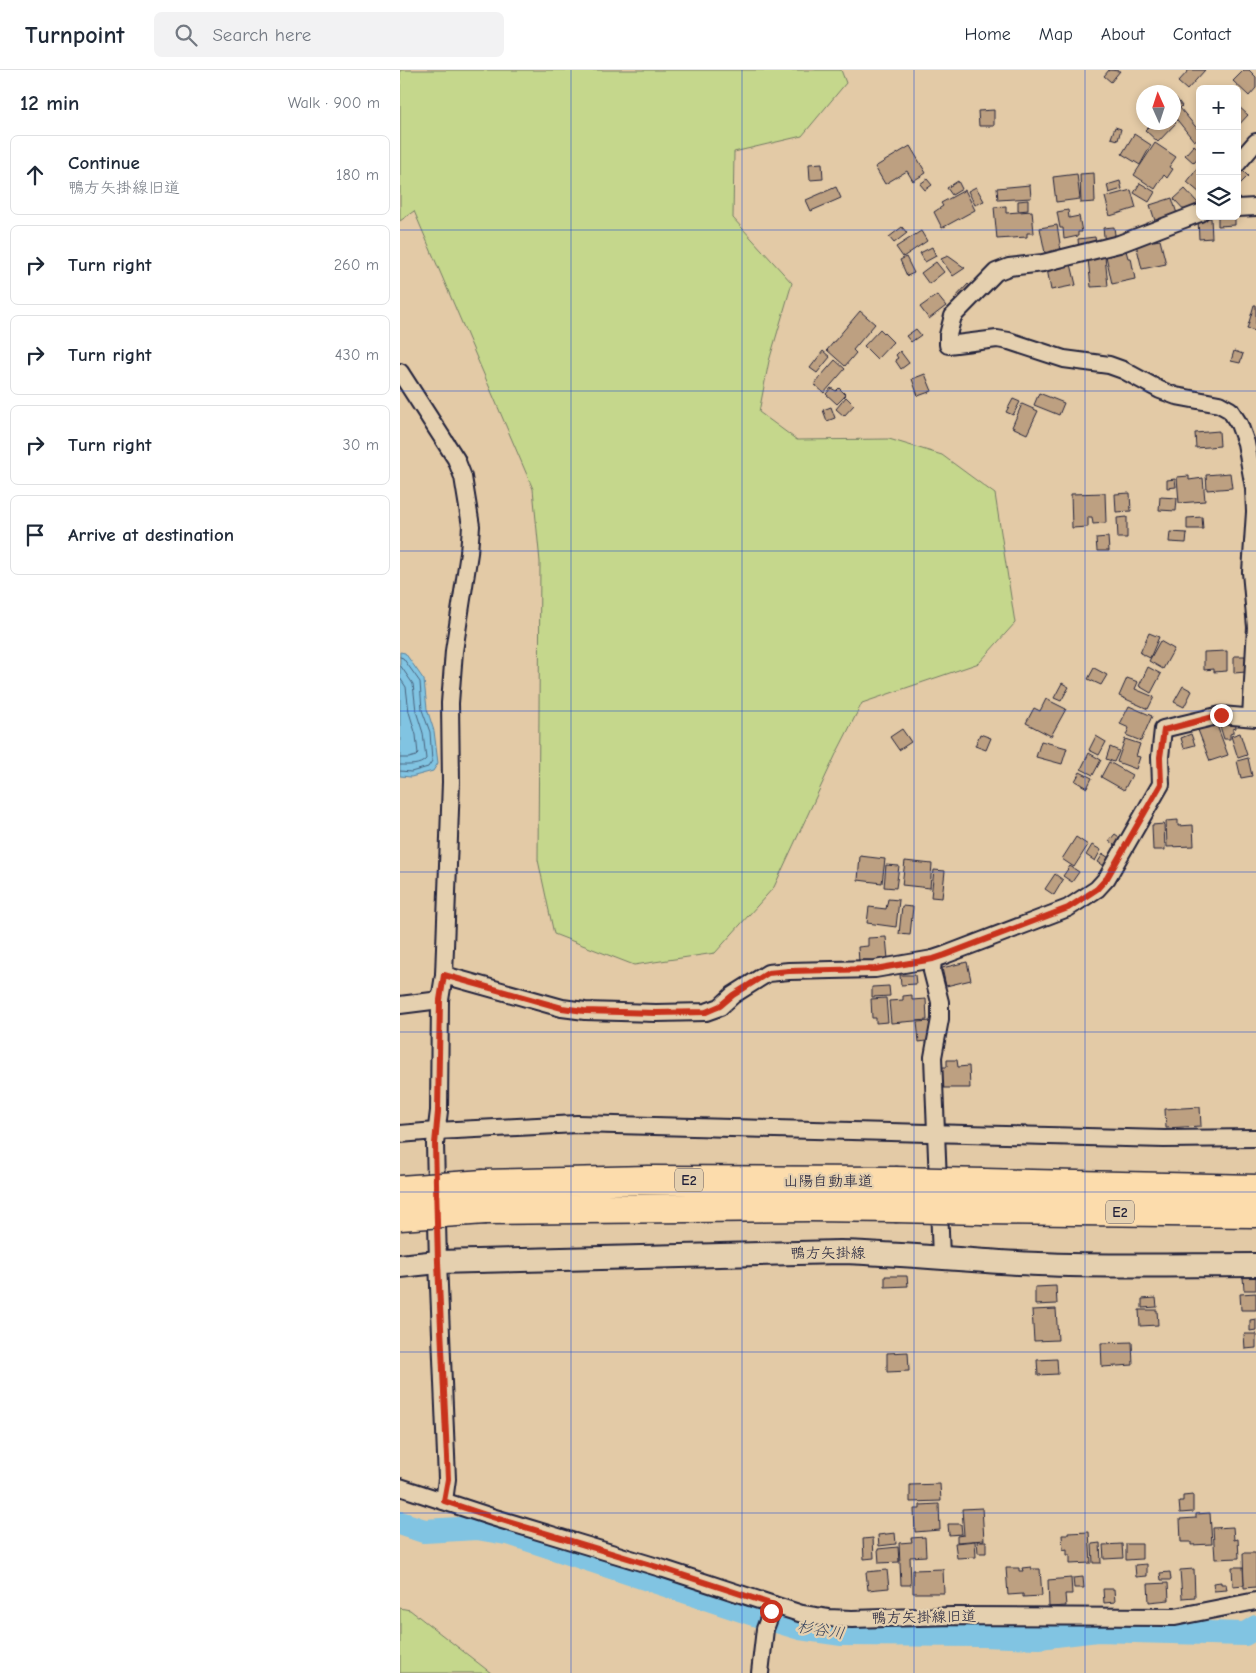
<!DOCTYPE html>
<meta charset="utf-8">
<style>
body{margin:0;font-family:"Comic Neue","Klee One",sans-serif;background:#f2f2f3;color:#1f2937}
.controls{position:absolute;right:15px;top:15px;display:grid;overflow:hidden;border-radius:8px;box-shadow:0 2px 8px #0003}
.controls button{width:45px;height:45px;display:grid;place-items:center;padding:0;border:0;border-bottom:1px solid #e0e1e3;background:#fff;color:#1f2937;font:25px sans-serif}
.compass{position:absolute;left:736px;top:15px;width:45px;height:45px;border-radius:50%;background:#fff;box-shadow:0 2px 8px #0003;rotate:357deg}
.stop{position:absolute;width:15px;height:15px;margin:-11px;border:4px solid #c8321e;border-radius:50%;background:#fff}
.stop.end{background:#c8321e;border-color:#fff;box-shadow:0 1px 5px #0008}
.list{margin:0;padding:0;list-style:none}
h2{display:flex;justify-content:space-between;align-items:center;height:65px;margin:0;padding:0 20px;font-size:21px}
h2 small{font-size:16px;font-weight:400;color:#747a83}
.list li{display:grid;grid-template-columns:32px 1fr auto;gap:15px;align-items:center;box-sizing:border-box;height:80px;margin:0 10px 10px;padding:0 10px;border:1px solid #e0e1e3;border-radius:8px}
.list b{display:block;font-size:19px;white-space:nowrap}
.list p{margin:0;font-size:16px;white-space:nowrap;color:#747a83}
.list em{font-size:16px;font-style:normal;color:#747a83}
.icon{flex:none;width:28px;height:28px;fill:none;stroke:currentColor;stroke-width:2;stroke-linecap:round;stroke-linejoin:round}
.map{position:relative;flex:none;width:856px;height:1603px;overflow:hidden}
header{display:flex;align-items:center;gap:30px;box-sizing:border-box;height:70px;padding:0 25px;background:#fff;border-bottom:1px solid #e0e1e3}
header strong{font-size:24px}
nav{display:flex;gap:28px;margin-inline-start:auto;font-size:18px}
.search{width:350px;height:45px;background:#f2f2f3;display:flex;align-items:center;gap:12px;box-sizing:border-box;padding:0 18px;border-radius:8px;color:#747a83;font-size:19px}
main{display:flex}
aside{flex:1;background:#fff}
.map>svg:first-child{display:block}
.green{fill:#c5d78c;stroke:#747c64}
.water{fill:#81c4e2;stroke:#5b839f}
.lines{fill:none;stroke-linecap:round;stroke-linejoin:round}
.shore{stroke:#48637e;stroke-width:1}
.river{stroke:#81c4e2;stroke-width:24}
.building{fill:#bda081;stroke:#22223b}
.street-casing{stroke:#22223b;stroke-width:20}
.secondary-casing{stroke:#22223b;stroke-width:26}
.highway-casing{stroke:#22223b;stroke-width:31}
.street{stroke:#e5d0af;stroke-width:16}
.secondary{stroke:#e5d0af;stroke-width:22}
.highway{stroke:#fcdcac;stroke-width:28}
.highway-bridge-casing{stroke:#22223b;stroke-width:31;stroke-linecap:butt}
.highway-bridge{stroke:#fcdcac;stroke-width:28}
.route{stroke:#c8321e;stroke-width:6}
.grid{fill:none;stroke:#1d4ed8;stroke-width:1;stroke-opacity:0.55}
.labels{text-anchor:middle;stroke-width:4.5;stroke-linejoin:round;paint-order:stroke}
.shield{fill:#e5d0af;stroke:#5c565e;stroke-width:1}
.shield-label{font-size:14px;font-weight:bold;fill:#22223b}
.street-label{font-size:15px;fill:#22223b;stroke:#e5d0af}
.water-label{font-size:16px;font-style:italic;fill:#35425c;stroke:#e5d0af}
</style>
<header>
<strong>Turnpoint</strong>
<div class="search"><svg class="icon" aria-label="search" viewBox="0 0 24 24"><circle cx="10" cy="10" r="6"/><path d="M15 15l6 6"/></svg>Search here</div>
<nav><a>Home</a><a>Map</a><a>About</a><a>Contact</a></nav>
</header>
<main>
<aside>
<h2>12 min<small>Walk · 900 m</small></h2>
<ul class="list">
<li><svg class="icon" aria-label="ahead" viewBox="0 0 24 24"><path d="M12 20V5M6 11l6-6 6 6"/></svg><div><b>Continue</b><p>鴨方矢掛線旧道</p></div><em>180 m</em></li>
<li><svg class="icon" aria-label="right" viewBox="0 0 24 24"><path d="M7 20v-9h11M14 6l5 5-5 5"/></svg><div><b>Turn right</b></div><em>260 m</em></li>
<li><svg class="icon" aria-label="right" viewBox="0 0 24 24"><path d="M7 20v-9h11M14 6l5 5-5 5"/></svg><div><b>Turn right</b></div><em>430 m</em></li>
<li><svg class="icon" aria-label="right" viewBox="0 0 24 24"><path d="M7 20v-9h11M14 6l5 5-5 5"/></svg><div><b>Turn right</b></div><em>30 m</em></li>
<li><svg class="icon" aria-label="arrive" viewBox="0 0 24 24"><path d="M6 21V4h12l-3 4 3 4H6"/></svg><div><b>Arrive at destination</b></div></li>
</ul>
</aside>
<div class="map">
<svg width="856" height="1603" viewBox="0 0 856 1603">
<rect width="100%" height="100%" fill="#e3caa6"/>
<filter id="ink" filterUnits="userSpaceOnUse"><feTurbulence type="fractalNoise" baseFrequency=".02" numOctaves="2"/><feDisplacementMap in="SourceGraphic" scale="10" xChannelSelector="R" yChannelSelector="G"/><feConvolveMatrix kernelMatrix="1 2 1 2 8 2 1 2 1" color-interpolation-filters="sRGB"/></filter>
<g filter="url(#ink)">
<g class="green">
<path d="M0,0H441L446,13L402,66L334,82L333,148L392,213L369,291L359,342L397,370L489,369L542,385L595,424L615,553L579,593L462,633L436,684L374,817L315,883L234,895L154,864L138,790L140,492L133,419L14,141L0,151Z"/>
<path d="M0,1538L10,1540L91,1603H0Z"/>
</g>
<path class="water" d="M0,582L5,583L24,610L27,639L34,661L38,693L33,701L11,707L0,706Z"/>
<g class="lines">
<g class="shore">
<path d="M0,587L3,588L20,612L22,640L30,662L32,691L28,697L11,702L0,701"/>
<path d="M0,595L13,614L16,641L23,663L26,689C20,696 9,695 0,695"/>
<path d="M0,608L6,617L9,642L16,665L18,684L16,686L9,688H0"/>
</g>
<path class="river" d="M0,1453L24,1461L77,1458L112,1464L354,1544L400,1558L442,1564L583,1565L639,1567L697,1560L845,1564L856,1557"/>
</g>
<g class="building">
<path d="M709,0L720,1L711,12L704,6Z"/>
<path d="M789,0H805L787,20L778,12Z"/>
<path d="M844,0H849L856,7V18L849,26L833,11Z"/>
<path d="M776,28L782,36L780,38L800,62V67L794,71L774,46V30Z"/>
<path d="M837,35L848,45L837,57Z"/>
<path d="M594,40V56H579L578,41Z"/>
<path d="M774,50L776,53L758,72L745,60L753,52H774Z"/>
<path d="M715,57L721,59L718,70L711,68Z"/>
<path d="M734,64L751,75L740,95L722,84Z"/>
<path d="M755,73L776,87L769,97L773,99L767,108L764,105L755,119L734,105Z"/>
<path d="M794,75L800,80V86L794,93L785,85Z"/>
<path d="M510,76L526,103L513,111L507,101L485,114L475,97Z"/>
<path d="M422,93L423,109L410,110L409,94Z"/>
<path d="M840,98L848,106L837,117V101Z"/>
<path d="M797,99L800,101V123L787,112Z"/>
<path d="M694,103L695,132L681,133L680,104Z"/>
<path d="M677,104L680,129L656,132L653,107Z"/>
<path d="M527,109L532,115L525,120L520,114Z"/>
<path d="M558,111L562,119L552,125L547,118Z"/>
<path d="M720,111L722,119L709,123L707,115Z"/>
<path d="M740,113L755,122L749,132L734,123Z"/>
<path d="M630,115L631,128L598,130L597,118Z"/>
<path d="M436,117L441,128L411,141L406,130Z"/>
<path d="M576,117L584,131L575,135L568,121Z"/>
<path d="M785,119L798,133L787,143L774,129Z"/>
<path d="M565,120L575,140L542,158L534,142L543,136L541,133Z"/>
<path d="M731,120L736,138L710,146L705,127Z"/>
<path d="M772,128L778,147L756,154L750,135Z"/>
<path d="M628,130V140L618,141V131Z"/>
<path d="M606,136V143L632,141L634,163H627V167L597,169L594,137Z"/>
<path d="M668,140L669,148L679,146L682,162H678V166L664,169L663,158H660L657,142Z"/>
<path d="M818,146H835V155L818,156Z"/>
<path d="M811,148L812,168L799,169L798,149Z"/>
<path d="M657,155L661,180L645,183L640,158Z"/>
<path d="M502,157L507,163L494,173L489,167Z"/>
<path d="M714,157L716,173L705,174L703,158Z"/>
<path d="M521,161L527,171L503,187L496,177Z"/>
<path d="M753,166L754,171L760,170L766,194L742,199L735,170Z"/>
<path d="M695,167L697,178L679,181L678,169Z"/>
<path d="M532,177L536,186L525,192L520,183Z"/>
<path d="M725,177L728,188H731L735,209L712,214L705,181Z"/>
<path d="M548,186L565,198L553,206L541,189Z"/>
<path d="M506,187L514,203L507,206L500,190Z"/>
<path d="M705,187L708,216L691,217L688,189Z"/>
<path d="M536,192L544,202L529,214L521,203Z"/>
<path d="M671,194L676,215L651,220L647,199Z"/>
<path d="M568,214L574,220L559,234L554,229Z"/>
<path d="M537,225L546,236L529,249L520,237Z"/>
<path d="M854,235H856V261L847,259Z"/>
<path d="M460,241L475,254L453,280L456,283L445,296L427,280Z"/>
<path d="M480,259L493,272L477,289L464,276Z"/>
<path d="M516,259L521,265L511,272L506,266Z"/>
<path d="M423,281L430,287L417,303L410,298Z"/>
<path d="M500,281L509,293L501,299L495,290L498,288L496,285Z"/>
<path d="M834,281L843,284L840,293L831,291Z"/>
<path d="M435,290L445,299L424,323L414,314Z"/>
<path d="M525,304L532,321L518,326L512,309Z"/>
<path d="M431,318L436,321L439,318L446,325L437,334L426,324Z"/>
<path d="M639,323L664,333L659,345L634,335Z"/>
<path d="M446,327L454,335L444,346L436,339Z"/>
<path d="M613,329L620,332L613,345L606,342Z"/>
<path d="M622,334L638,341L627,364L612,357Z"/>
<path d="M431,337L435,348L427,351L423,340Z"/>
<path d="M819,361L820,376L796,378L795,363Z"/>
<path d="M830,403L832,418L807,420L806,405Z"/>
<path d="M789,406V410L803,408L805,431L779,433L777,407Z"/>
<path d="M775,409L776,417L767,418V410Z"/>
<path d="M705,423L706,453L693,454L692,447H688V457L672,458L671,424Z"/>
<path d="M730,423L731,441L716,442L715,424Z"/>
<path d="M760,427L777,428L776,441L759,440Z"/>
<path d="M727,447V468H718L717,448Z"/>
<path d="M802,447L803,459H787V448Z"/>
<path d="M770,462L787,463L786,473L769,472Z"/>
<path d="M708,467L709,481H697L696,468Z"/>
<path d="M749,563L759,567L750,588L740,583Z"/>
<path d="M760,571L774,579L763,599L749,591Z"/>
<path d="M827,581V601L814,602V599L804,600V582Z"/>
<path d="M834,586H845L846,602L834,603Z"/>
<path d="M748,597L761,604L751,623L739,616Z"/>
<path d="M694,598L707,605L701,615L688,609Z"/>
<path d="M727,608L738,612L735,619L754,627L748,639L719,626Z"/>
<path d="M662,613L669,617L661,631L654,628Z"/>
<path d="M783,616L792,621L784,637L774,632Z"/>
<path d="M646,629L666,639L651,666L626,653L634,638L640,641Z"/>
<path d="M729,636L752,646L741,671L726,665L729,658L720,654Z"/>
<path d="M835,651L836,658L833,659V663L830,664V669H824L819,653Z"/>
<path d="M816,653L828,685L810,691L798,660Z"/>
<path d="M502,659L511,672L499,680L490,667Z"/>
<path d="M840,663L847,685L838,688L831,666Z"/>
<path d="M580,664L591,668L586,680L575,676Z"/>
<path d="M791,664L795,675L784,678L781,668Z"/>
<path d="M696,666L706,672L699,685L689,680Z"/>
<path d="M725,669L740,674L736,686L740,687L736,699L717,692Z"/>
<path d="M641,671L667,678L662,694L636,687Z"/>
<path d="M710,677L719,681L714,692L706,689Z"/>
<path d="M689,683L701,690L693,705L681,699Z"/>
<path d="M848,688L852,706L841,708L837,691Z"/>
<path d="M709,692L732,705L724,720L701,707Z"/>
<path d="M680,702L692,708L687,718L675,711Z"/>
<path d="M778,750V756L793,755L794,776L767,777L766,751Z"/>
<path d="M764,754L765,780H753L752,755Z"/>
<path d="M715,764L722,769L717,777L709,771Z"/>
<path d="M676,767L688,775L674,797L662,789Z"/>
<path d="M692,775L701,780L695,791L686,785Z"/>
<path d="M703,784L714,791L709,799L698,792Z"/>
<path d="M460,786L485,789L482,813L458,810Z"/>
<path d="M505,791L532,794L530,818L502,815Z"/>
<path d="M486,795L499,796L496,818L484,817Z"/>
<path d="M670,796L679,802L672,812L663,806Z"/>
<path d="M534,800L545,801L542,828L531,827Z"/>
<path d="M655,804L663,810L654,825L645,819Z"/>
<path d="M488,829L499,830L496,857L467,853L469,837L486,839Z"/>
<path d="M502,836L513,837L510,865L499,864Z"/>
<path d="M486,867L488,889L459,892L458,877L468,876V868Z"/>
<path d="M567,892L571,910L546,916L542,898Z"/>
<path d="M500,905H515L516,914L501,915Z"/>
<path d="M489,916L490,926L472,927V917Z"/>
<path d="M512,925V930L526,929L527,950L491,953L489,931L503,930V926Z"/>
<path d="M486,928L488,952L476,953V948H472L471,929Z"/>
<path d="M531,951L533,970L519,972L517,952Z"/>
<path d="M547,990H557L558,997L569,996L570,1018H539V997H547Z"/>
<path d="M800,1037L801,1056L766,1058L765,1039Z"/>
<path d="M485,1206H507L508,1216L485,1217Z"/>
<path d="M856,1206V1220H844L843,1207Z"/>
<path d="M656,1216L657,1234L635,1235V1217Z"/>
<path d="M856,1223V1240H841L840,1224Z"/>
<path d="M756,1228L757,1237L742,1238V1229Z"/>
<path d="M656,1239L658,1270L634,1271L632,1240Z"/>
<path d="M739,1240H757L758,1255L740,1256Z"/>
<path d="M856,1249V1260L850,1261V1250Z"/>
<path d="M844,1264H856V1278L845,1279Z"/>
<path d="M732,1272L733,1295L702,1297L701,1273Z"/>
<path d="M508,1282L509,1301L487,1302V1283Z"/>
<path d="M657,1289L658,1304L638,1305L637,1290Z"/>
<path d="M540,1414L541,1431L510,1432V1415Z"/>
<path d="M793,1425V1442L780,1443L779,1431H783V1426Z"/>
<path d="M539,1434L540,1460L515,1462L514,1439H520V1435Z"/>
<path d="M582,1438L584,1470L557,1472V1466L564,1465L562,1439Z"/>
<path d="M810,1443L812,1474L791,1475V1472H781L780,1449L796,1448V1444Z"/>
<path d="M548,1454H561L562,1464L549,1465Z"/>
<path d="M833,1457L834,1470L838,1469L839,1488L815,1489L813,1458Z"/>
<path d="M689,1462L691,1493L670,1494V1485H667V1479L663,1480L662,1465H668V1463Z"/>
<path d="M495,1463L496,1474L479,1476L478,1465Z"/>
<path d="M525,1467L526,1486L510,1487L511,1515H501L499,1473L512,1472L511,1468Z"/>
<path d="M473,1468L474,1488L464,1489L463,1469Z"/>
<path d="M575,1471L576,1487L557,1488L555,1473Z"/>
<path d="M577,1471H586V1483H578Z"/>
<path d="M700,1473L701,1493H693L692,1474Z"/>
<path d="M722,1474L723,1488L704,1489L703,1475Z"/>
<path d="M726,1474H742V1489L726,1490Z"/>
<path d="M498,1477L499,1492L479,1493L478,1479Z"/>
<path d="M843,1483H855L856,1484V1517L844,1518Z"/>
<path d="M747,1494V1506L736,1507L735,1495Z"/>
<path d="M631,1497V1499H640L642,1526L623,1527V1524L608,1525L606,1498H619V1501H623L622,1498Z"/>
<path d="M832,1497H843L844,1515L833,1516Z"/>
<path d="M543,1499L544,1523H513V1500Z"/>
<path d="M794,1499L795,1527L782,1528L780,1500Z"/>
<path d="M487,1500L489,1518L468,1520L466,1502Z"/>
<path d="M770,1502L771,1510H761L760,1503Z"/>
<path d="M683,1507L684,1518H674L673,1508Z"/>
<path d="M671,1508L672,1524H665L666,1536L649,1537L648,1510Z"/>
<path d="M821,1512V1514H826L827,1520L814,1521L813,1513Z"/>
<path d="M768,1513L769,1530L749,1532L748,1514Z"/>
<path d="M703,1519H714L715,1532L704,1533Z"/>
</g>
<g class="lines">
<defs>
<g id="street">
<path d="M837,94L856,72"/>
<path d="M837,138L856,137"/>
<path d="M800,143L719,174L643,193L609,197L596,202L553,246L548,265V275L597,269L609,271L664,289L709,295L723,300L760,320L776,326L819,334L830,340L839,354L846,373L854,418L855,442L851,502L856,557L851,647"/>
<path d="M0,302L56,389L63,407L71,456L69,483L54,581L50,633L51,712L44,905L40,930L39,1041L35,1074L38,1192L47,1409L44,1431"/>
<path d="M533,889L532,901L540,932V949L533,987L541,1187"/>
<path d="M44,905L162,938L185,941L256,943L306,942L320,937L333,925L368,903L389,901L475,899L533,889L545,885L668,838L697,819L707,808L761,714L760,687L763,659L821,645L856,648"/>
<path d="M0,935L40,930"/>
<path d="M0,1064L36,1061L177,1054L764,1069L856,1068"/>
<path d="M0,1417L92,1447L264,1499L374,1535L402,1544L428,1548L452,1549L552,1546L775,1547L856,1531"/>
<path d="M360,1603L365,1559L374,1535"/>
</g>
<path id="secondary" d="M0,1196L38,1192L440,1182C507,1184 572,1191 638,1194C711,1197 784,1195 856,1195"/>
<g id="highway">
<path d="M584,1113L856,1119"/>
<path d="M84,1114L248,1110L495,1111"/>
<path d="M85,1140L410,1137L495,1138"/>
<path d="M583,1140L856,1143"/>
</g>
</defs>
<use href="#street" class="street-casing"/>
<use href="#secondary" class="secondary-casing"/>
<use href="#highway" class="highway-casing"/>
<use href="#street" class="street"/>
<use href="#secondary" class="secondary"/>
<use href="#highway" class="highway"/>
<defs>
<g id="highway-bridge">
<path d="M495,1111L584,1113"/>
<path d="M0,1120L84,1114"/>
<path d="M495,1138L583,1140"/>
<path d="M0,1146L85,1140"/>
</g>
</defs>
<use href="#highway-bridge" class="highway-bridge-casing"/>
<use href="#highway-bridge" class="highway-bridge"/>
</g>
</g>
<g class="lines" filter="url(#ink)">
<path class="route" d="M371,1541L374,1535L264,1499L92,1447L44,1431L48,1409L38,1192L35,1074L38,1042L40,930L44,905L162,938L184,941L256,943L306,942L320,936L333,925L368,903L389,901L475,899L533,889L545,885L668,838L697,819L707,808L761,714L760,687L764,660L821,645"/>
</g>
<path class="grid" d="M171,0V1603M342,0V1603M514,0V1603M685,0V1603M0,160H856M0,321H856M0,481H856M0,641H856M0,802H856M0,962H856M0,1122H856M0,1282H856M0,1443H856"/>
<g class="labels">
<g class="shield">
<rect x="275" y="1098.5" width="28" height="23" rx="4"/>
<rect x="706" y="1130.5" width="28" height="23" rx="4"/>
</g>
<g class="shield-label">
<text x="289" y="1115">E2</text>
<text x="720" y="1147">E2</text>
</g>
<g class="street-label">
<text x="428" y="1116">山陽自動車道</text>
<text x="428" y="1188">鴨方矢掛線</text>
<text transform="translate(524 1547) rotate(-1)" y="5">鴨方矢掛線旧道</text>
</g>
<g class="water-label">
<text transform="translate(421 1559) rotate(9)" y="6">杉谷川</text>
</g>
</g>
</svg>
<div class="controls">
<button>+</button>
<button>−</button>
<button><svg class="icon" aria-label="layers" viewBox="0 0 24 24"><path d="M12 4l9 5-9 5-9-5zM3 14l9 5 9-5"/></svg></button>
</div>
<svg class="compass" viewBox="-18 -18 36 36"><path d="M0-13l5 13h-10z" fill="#e53935"/><path d="M0 13l5-13h-10z" fill="#747a83"/></svg>
<div class="stop" style="left:371px;top:1541px"></div>
<div class="stop end" style="left:821px;top:645px"></div>
</div>
</main>
